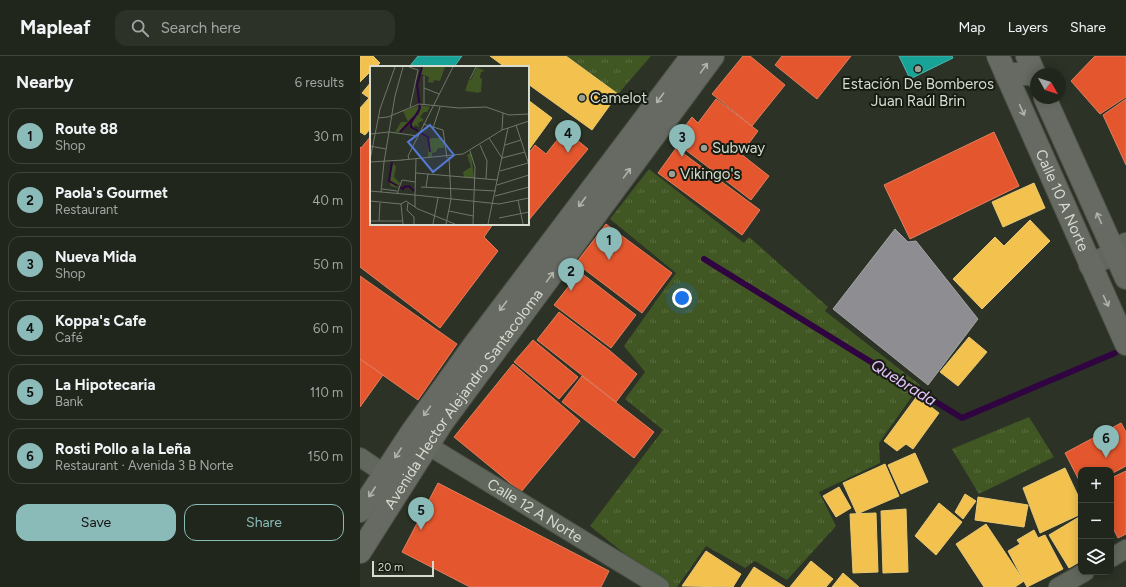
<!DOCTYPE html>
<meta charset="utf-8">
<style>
body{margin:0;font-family:Figtree,sans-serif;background:#2d3229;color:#f1f3f6}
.controls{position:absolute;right:12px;bottom:12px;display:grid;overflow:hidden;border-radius:8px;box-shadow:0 2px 10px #0003}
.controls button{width:36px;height:36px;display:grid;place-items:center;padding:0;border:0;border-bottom:1px solid #3e433b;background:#21261c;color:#f1f3f6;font:20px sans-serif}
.compass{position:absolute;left:670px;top:12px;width:36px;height:36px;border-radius:50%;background:#21261c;box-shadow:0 2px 10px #0003;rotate:129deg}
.scale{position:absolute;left:12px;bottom:10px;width:62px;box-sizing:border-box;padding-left:4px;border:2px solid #d5dccf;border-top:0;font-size:11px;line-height:14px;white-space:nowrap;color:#d5dccf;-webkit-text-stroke:3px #171c13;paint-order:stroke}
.you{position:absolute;left:322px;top:242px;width:14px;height:14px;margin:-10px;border:3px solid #fff;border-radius:50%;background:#1a73e8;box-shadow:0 0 0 6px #1a73e833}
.badge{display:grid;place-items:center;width:26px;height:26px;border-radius:50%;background:#8bbbb9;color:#111;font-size:13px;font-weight:700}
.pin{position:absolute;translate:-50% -33px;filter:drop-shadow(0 1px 2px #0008)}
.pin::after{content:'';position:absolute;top:21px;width:14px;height:12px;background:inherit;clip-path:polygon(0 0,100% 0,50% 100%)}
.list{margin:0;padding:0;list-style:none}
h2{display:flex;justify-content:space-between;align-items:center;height:52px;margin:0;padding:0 16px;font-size:17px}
h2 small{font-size:13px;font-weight:400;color:#a2a5a3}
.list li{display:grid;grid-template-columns:26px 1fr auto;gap:12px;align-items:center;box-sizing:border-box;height:56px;margin:0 8px 8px;padding:0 8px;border:1px solid #3e433b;border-radius:12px}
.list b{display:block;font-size:15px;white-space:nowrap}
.list p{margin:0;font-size:13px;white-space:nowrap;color:#a2a5a3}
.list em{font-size:13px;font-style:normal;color:#a2a5a3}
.actions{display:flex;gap:8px;padding:12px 16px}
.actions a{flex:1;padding:9px 0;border:1px solid #8bbbb9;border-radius:12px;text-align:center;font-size:14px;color:#8bbbb9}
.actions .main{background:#8bbbb9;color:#111}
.icon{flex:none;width:22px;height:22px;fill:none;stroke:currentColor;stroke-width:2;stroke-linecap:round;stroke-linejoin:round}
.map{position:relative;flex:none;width:766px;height:531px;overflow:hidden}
header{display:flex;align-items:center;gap:24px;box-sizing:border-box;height:56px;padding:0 20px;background:#21261c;border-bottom:1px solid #3e433b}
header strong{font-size:19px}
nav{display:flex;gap:22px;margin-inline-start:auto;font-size:14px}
.search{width:280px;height:36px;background:#2d3229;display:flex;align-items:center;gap:10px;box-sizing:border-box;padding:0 14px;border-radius:12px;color:#a2a5a3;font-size:15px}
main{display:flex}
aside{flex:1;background:#21261c}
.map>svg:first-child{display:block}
.grass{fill:url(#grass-tufts)}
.homes{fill:#f2c14e;stroke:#e9c975}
.shops{fill:#e4572e;stroke:#e07f5e}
.public{fill:#17a398;stroke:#50b4a8}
.industry{fill:#8d8d92;stroke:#a3a5a4}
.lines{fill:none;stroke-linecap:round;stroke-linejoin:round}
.stream{stroke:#2f0440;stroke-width:6}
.minor-casing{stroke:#4b5045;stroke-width:20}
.tertiary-casing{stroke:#4b5045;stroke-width:24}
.primary-casing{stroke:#4b5045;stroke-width:24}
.minor{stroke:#62675d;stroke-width:18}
.tertiary{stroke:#62675d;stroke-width:22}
.primary{stroke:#676963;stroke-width:22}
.oneway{stroke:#aeb4a9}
.poi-dot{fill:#9aa094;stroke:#171c13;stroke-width:1.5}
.labels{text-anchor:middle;stroke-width:4;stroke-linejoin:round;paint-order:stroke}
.poi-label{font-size:15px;fill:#d5dccf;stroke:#171c13;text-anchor:start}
.street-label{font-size:15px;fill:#d5dccf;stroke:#171c13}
.water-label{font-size:16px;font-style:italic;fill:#e9c4ff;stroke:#171c13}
.inset-river{fill:none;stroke:#2f0440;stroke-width:2}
.inset-road{fill:none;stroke:#70766a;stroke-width:1}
.view{fill:#5479d5;fill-opacity:0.15;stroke:#5479d5;stroke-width:2}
.inset-edge{fill:none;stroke:#d5dccf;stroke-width:2}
</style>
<header>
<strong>Mapleaf</strong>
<div class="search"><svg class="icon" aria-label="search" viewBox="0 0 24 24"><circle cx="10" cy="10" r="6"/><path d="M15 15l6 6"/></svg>Search here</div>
<nav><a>Map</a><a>Layers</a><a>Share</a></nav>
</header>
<main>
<aside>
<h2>Nearby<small>6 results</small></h2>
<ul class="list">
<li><span class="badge">1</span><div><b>Route 88</b><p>Shop</p></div><em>30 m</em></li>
<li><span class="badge">2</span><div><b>Paola's Gourmet</b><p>Restaurant</p></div><em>40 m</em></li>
<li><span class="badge">3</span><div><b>Nueva Mida</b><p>Shop</p></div><em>50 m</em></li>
<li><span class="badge">4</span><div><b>Koppa's Cafe</b><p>Café</p></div><em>60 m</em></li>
<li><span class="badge">5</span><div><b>La Hipotecaria</b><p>Bank</p></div><em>110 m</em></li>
<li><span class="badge">6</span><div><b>Rosti Pollo a la Leña</b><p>Restaurant · Avenida 3 B Norte</p></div><em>150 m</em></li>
</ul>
<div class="actions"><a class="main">Save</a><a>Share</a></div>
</aside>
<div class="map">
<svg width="766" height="531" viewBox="0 0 766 531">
<defs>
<pattern id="grass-tufts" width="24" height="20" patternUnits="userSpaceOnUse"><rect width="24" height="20" fill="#405623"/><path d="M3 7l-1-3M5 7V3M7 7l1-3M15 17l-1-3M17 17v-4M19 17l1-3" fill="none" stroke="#5b6e42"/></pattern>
</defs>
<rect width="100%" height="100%" fill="#2c3226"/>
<g class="grass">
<path d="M206,0H291L258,38Z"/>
<path d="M289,113L384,187L389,181L468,251L465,255L560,329L519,387L520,407L459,436L476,470L427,524L395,505L385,512L346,490L317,531H306L230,470L303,374L265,343L285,316L264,290L316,217L250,163Z"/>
<path d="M669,361L694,401L619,438L592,393Z"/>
</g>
<g class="homes">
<path d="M0,0H13L20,7L16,11H11V15L0,26Z"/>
<path d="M130,0H206L258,38L232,74L168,28V11H145Z"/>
<path d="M11,26V72L5,79L0,76V52L9,42L2,37Z"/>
<path d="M168,44L192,62L168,95Z"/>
<path d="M674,127L685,152L643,171L632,146Z"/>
<path d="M670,164L690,185L622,253L593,223L635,181L644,190Z"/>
<path d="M609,281L627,296L598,330L580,316Z"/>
<path d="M557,340L579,357L553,393L546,388L537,395L524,385Z"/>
<path d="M555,397L568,426L541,438L528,409Z"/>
<path d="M525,408L539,440L497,458L483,427Z"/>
<path d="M705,412L721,446V458L680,477L663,432Z"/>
<path d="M479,431L491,452L476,461L463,440Z"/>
<path d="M605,438L616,445L603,463L595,456Z"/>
<path d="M618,441L668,449L664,471L615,464Z"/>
<path d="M579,447L602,466L576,499L555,480Z"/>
<path d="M546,453L548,516L523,517L521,455Z"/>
<path d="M516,457L518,516L493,517L490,458Z"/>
<path d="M719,461L721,465V505L709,512L689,479Z"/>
<path d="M626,468L664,525L655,531H624L596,488Z"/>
<path d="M674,474L678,482L685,479L703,513L667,531L648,495L660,488L657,484Z"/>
<path d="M346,495L381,518L373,531L322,530Z"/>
<path d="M451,505L473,523L466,531H430Z"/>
<path d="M394,511L425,531H381Z"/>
<path d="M483,517L499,531H472Z"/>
</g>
<g class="shops">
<path d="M383,0H390L425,29L392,70L352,38Z"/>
<path d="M422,0H491L457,43L415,9Z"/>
<path d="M735,0H766V41L740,58L711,25Z"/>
<path d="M356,43L398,75L381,98L409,120L391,144L314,85L332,61L338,67Z"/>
<path d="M766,43V109L743,59Z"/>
<path d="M205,74L228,93L168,165V98L175,89L186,98Z"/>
<path d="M634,76L659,130L550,183L524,129Z"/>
<path d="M11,80V168H133L124,181L138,195L80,272L0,211V91L1,92Z"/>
<path d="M316,92L400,154L382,179L298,117Z"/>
<path d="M246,168L312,217L282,257L216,207Z"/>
<path d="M220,216L276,259L251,292L194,249Z"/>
<path d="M0,220L97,288L58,344L0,303Z"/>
<path d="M199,256L249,294L277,318L256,346L177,284Z"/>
<path d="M173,284L218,321L199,343L154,306Z"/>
<path d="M0,303L23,319L0,351Z"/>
<path d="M153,308L220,365L161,436L94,381Z"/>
<path d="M222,320L294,376L274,402L202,346Z"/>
<path d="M761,367L766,376V410L751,418V414H721V428L705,397Z"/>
<path d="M766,415V478L758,482L751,468V422Z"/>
<path d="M78,427L249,515L241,531H110L42,496Z"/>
</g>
<g class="public">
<path d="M58,0H102L94,11H49Z"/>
<path d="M539,0H592L593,2L550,23Z"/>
</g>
<path class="industry" d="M535,173L548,186L556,185L618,263L568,329L473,253Z"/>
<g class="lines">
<path class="stream" d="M344,203L602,362L755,297"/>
<defs>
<g id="minor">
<path id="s1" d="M57,381L77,395L300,531"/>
<path d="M0,401L35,425"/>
<path d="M751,502L766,493"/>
<path d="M698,531L725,516"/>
</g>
<path id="tertiary" d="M730,209L755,197L766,188"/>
<g id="primary">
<path id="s2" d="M638,0L766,288"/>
<path d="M667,0L676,21"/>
<path d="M646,18H675"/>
<path d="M685,42L766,222"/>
<path d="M0,455L51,377L114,289L332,0"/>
<path id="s3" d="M0,496L82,367L353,0"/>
</g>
</defs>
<use href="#minor" class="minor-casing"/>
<use href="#tertiary" class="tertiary-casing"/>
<use href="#primary" class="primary-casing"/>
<use href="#minor" class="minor"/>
<use href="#tertiary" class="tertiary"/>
<use href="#primary" class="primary"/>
</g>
<defs><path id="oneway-shaft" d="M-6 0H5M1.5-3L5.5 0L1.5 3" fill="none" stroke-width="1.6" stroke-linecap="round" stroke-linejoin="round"/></defs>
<g class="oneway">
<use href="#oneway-shaft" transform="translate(344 12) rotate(-54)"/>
<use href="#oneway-shaft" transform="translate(300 42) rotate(127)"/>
<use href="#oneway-shaft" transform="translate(662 54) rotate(66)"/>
<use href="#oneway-shaft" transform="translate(267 117) rotate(-54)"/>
<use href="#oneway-shaft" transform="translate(222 146) rotate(127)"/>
<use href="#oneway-shaft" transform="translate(739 162) rotate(-114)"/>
<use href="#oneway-shaft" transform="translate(190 221) rotate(-54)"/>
<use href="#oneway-shaft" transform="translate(746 245) rotate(65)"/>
<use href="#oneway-shaft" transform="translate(143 250) rotate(127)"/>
<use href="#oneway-shaft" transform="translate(67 355) rotate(126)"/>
<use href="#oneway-shaft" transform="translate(38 397) rotate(123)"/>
<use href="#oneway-shaft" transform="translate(12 436) rotate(123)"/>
</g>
<g class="poi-dot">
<circle cx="558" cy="13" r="4"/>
<circle cx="222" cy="42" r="4"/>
<circle cx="344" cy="92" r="4"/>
<circle cx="312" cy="118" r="4"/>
</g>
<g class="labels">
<g class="poi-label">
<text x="558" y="33" text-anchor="middle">Estación De Bomberos<tspan x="558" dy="17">Juan Raúl Brin</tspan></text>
<text x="230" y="47">Camelot</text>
<text x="352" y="97">Subway</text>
<text x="320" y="123">Vikingo's</text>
</g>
<g class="street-label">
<text dy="5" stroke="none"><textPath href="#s2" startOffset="158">Calle 10 A Norte</textPath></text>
<text dy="5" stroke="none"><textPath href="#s3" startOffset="185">Avenida Hector Alejandro Santacoloma</textPath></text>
<text dy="5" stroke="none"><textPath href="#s1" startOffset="139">Calle 12 A Norte</textPath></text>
</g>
<g class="water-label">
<text transform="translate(544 326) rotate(32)" y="6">Quebrada</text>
</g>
</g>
<g transform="translate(10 10)">
<rect width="159" height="159" fill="#2c3226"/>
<path d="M52,1H75L70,15L64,14L63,17L58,16L59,11L51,8ZM50,39L60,41L57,46H54L50,51L54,54L48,57L49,61L45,59L44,62L41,57L50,46ZM48,40V47L29,66H25L31,56H38L33,45ZM63,72H70L72,77L74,76V82H68L66,86L62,87V91H58V73ZM101,87L104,112L94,111L93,106L101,101L97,89ZM23,97L26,101L24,111L30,117L28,122L21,120L19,115Z" fill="#405623"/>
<path d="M107,1L115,5L111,6L110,12L112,13L111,26L95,25L99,13L101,14Z" fill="#405623"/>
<path d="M103,11L112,13L109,27L97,25Z" fill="#405623"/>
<path class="inset-river" d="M48,65L41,61V57L50,42L47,19L52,1M30,66L48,47M51,67L58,71L60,86M22,96L19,115L28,120M30,121L33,123L34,121L39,120L44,125"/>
<path class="inset-road" d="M39,1L48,4L40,41M100,13L106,1M54,22L69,28M54,39V10M8,52L18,51L49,38L89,42L116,41L139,49L159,48M53,58L73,64L77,92M146,59L159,99M63,62L70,41M132,64L133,47M0,68L19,66L48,70M119,72L132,92L155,86M110,79L117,95L116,113M135,79L151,74M0,80L16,83M100,85L105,101L103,158M39,93L38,90L83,1M0,94L10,43L25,1M32,94L93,88L132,64L159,55M0,96L33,94M14,96L25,30L33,1M130,105L158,97M46,107L128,114M127,119L159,109M51,121L126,125M56,121L58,108M12,123L27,125M0,125L45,129L46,93M11,126L14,96M27,128L32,114L45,116M125,130L159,121M148,134L153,158M0,135L31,138L36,135L48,143L85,158M38,137L37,144L44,151V158M31,138L33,158M45,141V129L129,138L159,132M79,145L103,150M129,152L159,146M0,155H33M9,155L10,137M63,158L68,132M76,158L81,133L79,91M118,158L138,62"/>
<path class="view" d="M60,59L84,89L63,106L38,76Z"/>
<rect width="159" height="159" class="inset-edge"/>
</g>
</svg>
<div class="controls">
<button>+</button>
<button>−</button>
<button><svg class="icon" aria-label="layers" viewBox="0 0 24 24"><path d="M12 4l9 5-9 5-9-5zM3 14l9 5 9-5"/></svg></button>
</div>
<svg class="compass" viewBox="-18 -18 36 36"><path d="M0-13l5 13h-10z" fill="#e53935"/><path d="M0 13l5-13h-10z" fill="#a2a5a3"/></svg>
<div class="scale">20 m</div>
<div class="you"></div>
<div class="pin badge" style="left:249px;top:204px">1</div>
<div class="pin badge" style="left:211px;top:235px">2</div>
<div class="pin badge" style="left:322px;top:101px">3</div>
<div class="pin badge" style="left:208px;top:97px">4</div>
<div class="pin badge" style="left:61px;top:474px">5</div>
<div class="pin badge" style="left:746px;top:402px">6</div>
</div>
</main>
